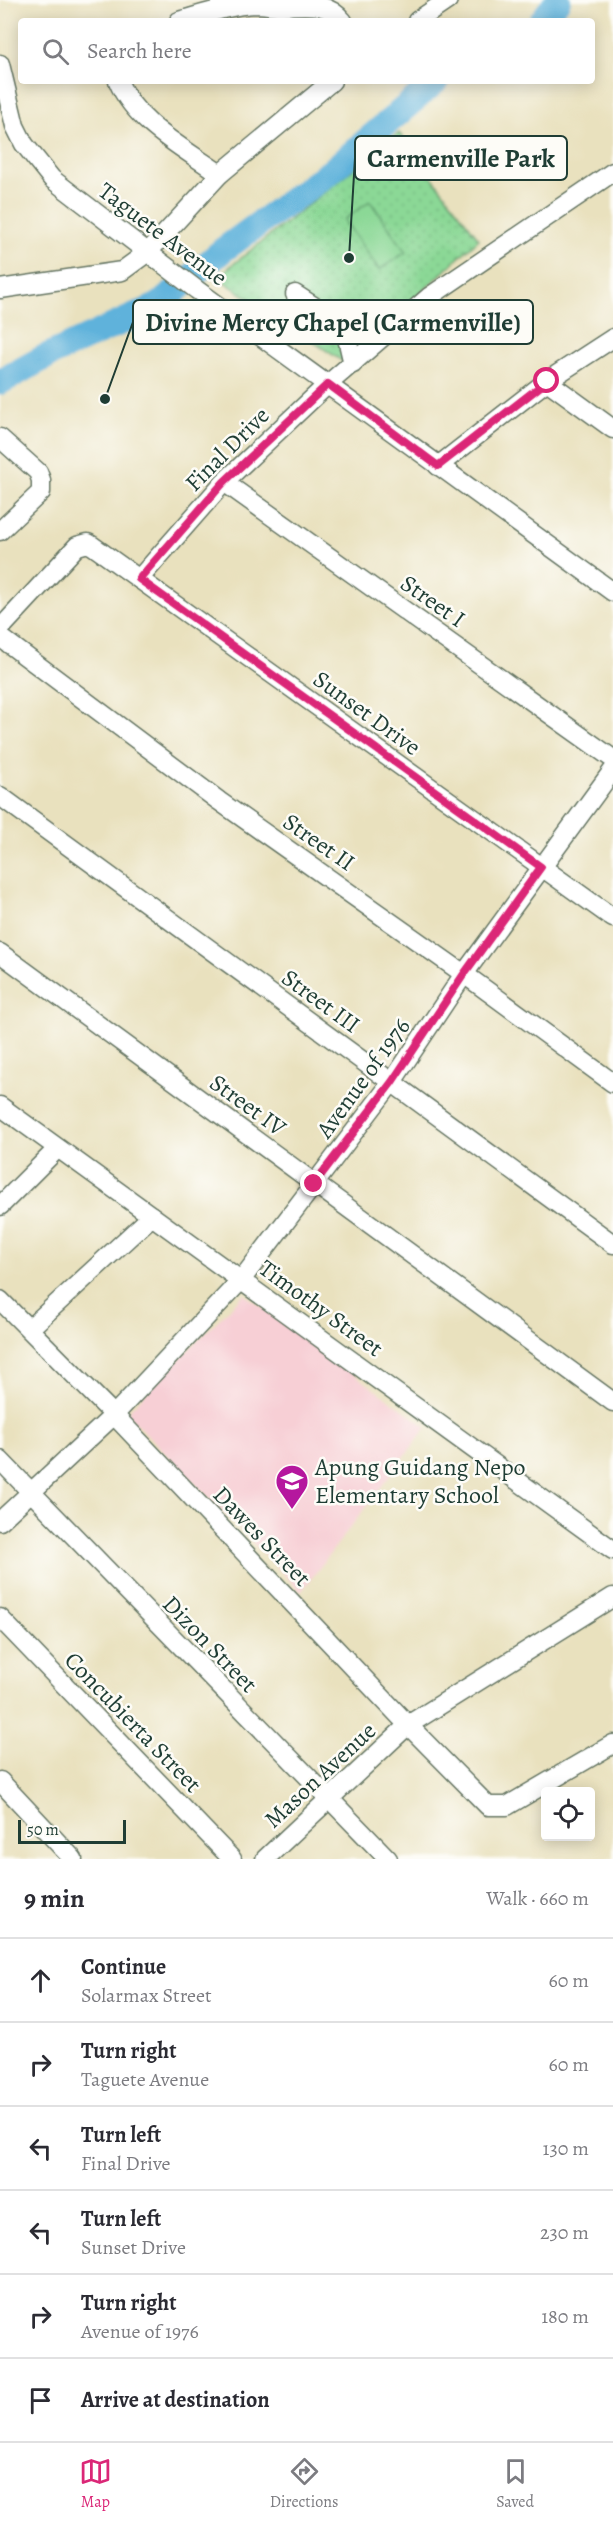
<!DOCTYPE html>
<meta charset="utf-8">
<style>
body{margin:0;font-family:Alegreya,serif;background:#f2f2f3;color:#2b2b33}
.controls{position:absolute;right:18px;bottom:18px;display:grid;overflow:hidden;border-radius:6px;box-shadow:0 3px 15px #0003}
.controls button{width:54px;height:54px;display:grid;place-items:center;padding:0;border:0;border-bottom:2px solid #e1e1e2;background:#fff;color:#2b2b33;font:30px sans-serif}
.scale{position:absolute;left:18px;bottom:15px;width:108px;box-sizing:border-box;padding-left:6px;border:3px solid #1f3d34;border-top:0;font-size:16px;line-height:21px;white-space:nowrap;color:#1f3d34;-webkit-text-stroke:4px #fdfcf7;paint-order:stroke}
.stop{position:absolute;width:18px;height:18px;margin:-14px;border:4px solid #db2777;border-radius:50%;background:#fff}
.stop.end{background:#db2777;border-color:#fff;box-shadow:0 2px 6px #0008}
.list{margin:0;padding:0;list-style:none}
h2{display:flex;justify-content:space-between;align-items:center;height:78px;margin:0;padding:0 24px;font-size:26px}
h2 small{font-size:20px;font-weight:400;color:#7c7c81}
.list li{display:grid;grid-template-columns:39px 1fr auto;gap:18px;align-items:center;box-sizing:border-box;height:84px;padding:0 24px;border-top:2px solid #e1e1e2}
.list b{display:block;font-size:22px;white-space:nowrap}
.list p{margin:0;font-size:20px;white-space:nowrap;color:#7c7c81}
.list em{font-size:20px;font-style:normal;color:#7c7c81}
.icon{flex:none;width:33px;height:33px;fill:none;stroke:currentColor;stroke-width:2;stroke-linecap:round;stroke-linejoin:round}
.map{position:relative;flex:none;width:613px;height:1859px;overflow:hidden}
.search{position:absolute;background:#fff;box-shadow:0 3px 15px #0003;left:18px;right:18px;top:18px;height:66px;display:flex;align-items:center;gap:15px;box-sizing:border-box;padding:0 21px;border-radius:6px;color:#7c7c81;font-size:22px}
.sheet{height:582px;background:#fff}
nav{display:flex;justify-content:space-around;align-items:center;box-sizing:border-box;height:84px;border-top:2px solid #e1e1e2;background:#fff;font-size:16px;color:#7c7c81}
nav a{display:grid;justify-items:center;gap:3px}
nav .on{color:#db2777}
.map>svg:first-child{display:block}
.built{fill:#f7cfd5}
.park{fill:url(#park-dots);stroke:#558a65;stroke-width:1.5}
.garden{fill:#8bd896;stroke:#558a65;stroke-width:1.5}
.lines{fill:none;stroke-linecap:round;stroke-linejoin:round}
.river{stroke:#5fb2db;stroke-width:26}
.minor-casing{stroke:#667664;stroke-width:21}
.minor{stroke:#fff;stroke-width:18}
.route{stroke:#db2777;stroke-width:8}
.labels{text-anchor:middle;stroke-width:5;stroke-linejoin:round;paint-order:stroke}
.street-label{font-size:24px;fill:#1f3d34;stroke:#fdfcf7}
.poi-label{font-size:24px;fill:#1f3d34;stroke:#fdfcf7;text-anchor:start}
.leader{fill:none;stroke:#1f3d34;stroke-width:2}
.callout-dot{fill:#1f3d34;stroke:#fdfcf7;stroke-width:2}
.callout{fill:#fdfcf7;stroke:#1f3d34;stroke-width:2}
.callout-label{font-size:26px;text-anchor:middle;font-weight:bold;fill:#1f3d34}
</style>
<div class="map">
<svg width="613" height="1859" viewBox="0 0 613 1859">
<defs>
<pattern id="park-dots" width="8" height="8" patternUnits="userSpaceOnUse" patternTransform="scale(1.5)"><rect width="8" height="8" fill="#8bd896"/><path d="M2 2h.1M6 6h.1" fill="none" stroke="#78ba82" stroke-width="1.8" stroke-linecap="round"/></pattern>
</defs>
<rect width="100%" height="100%" fill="#fdfcf7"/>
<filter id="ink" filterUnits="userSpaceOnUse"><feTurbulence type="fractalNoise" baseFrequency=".0167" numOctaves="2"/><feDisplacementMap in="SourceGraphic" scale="12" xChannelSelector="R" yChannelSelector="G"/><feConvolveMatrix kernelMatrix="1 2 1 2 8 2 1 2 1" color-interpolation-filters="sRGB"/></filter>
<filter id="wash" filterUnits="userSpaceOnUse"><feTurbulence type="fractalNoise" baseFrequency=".008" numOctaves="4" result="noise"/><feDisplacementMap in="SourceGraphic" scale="24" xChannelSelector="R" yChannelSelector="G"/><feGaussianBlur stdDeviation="1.35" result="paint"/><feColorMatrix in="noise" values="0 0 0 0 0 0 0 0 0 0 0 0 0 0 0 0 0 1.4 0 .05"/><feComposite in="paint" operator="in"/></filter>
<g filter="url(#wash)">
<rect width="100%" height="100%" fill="#e9e1be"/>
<path class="built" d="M244,1294L427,1427L301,1592L126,1413Z"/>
<path class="park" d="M399,133L479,239L345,363L217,277Z"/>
<path class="garden" d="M370,201L406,252L379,270L344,220Z"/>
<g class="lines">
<g class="river">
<path d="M542,21L558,0"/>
<path d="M0,382L47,356L159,305L223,250L330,172L436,81"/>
</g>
</g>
</g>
<g filter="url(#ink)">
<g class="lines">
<defs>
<g id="minor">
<path d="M179,21C204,14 230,5 256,4C264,4 272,6 279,6C305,6 326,0 343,21"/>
<path d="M417,21L448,0"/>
<path d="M0,64L15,126L24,144L52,179L197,290L613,592"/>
<path d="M118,81C136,124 184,148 220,174"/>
<path d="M0,289L122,271L148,252L220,174L332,81"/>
<path d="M295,294L340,323L346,334L353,364"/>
<path d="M547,381L613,429"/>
<path d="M0,438L38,472L41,480V492L0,531"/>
<path d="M438,466L547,381L613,338"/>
<path d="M224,482L613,759"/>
<path d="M139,579L224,482L328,384L429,297L613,172"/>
<path d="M0,629L77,546L88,543L93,546L613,918"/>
<path d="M0,637L219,801L464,974L613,1083"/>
<path d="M0,796L613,1244"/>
<path d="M0,953L613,1402"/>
<path d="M0,1106L613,1550"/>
<path d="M0,1206L57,1149"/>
<path d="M0,1300L114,1415L408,1725L488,1806H507L613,1744"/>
<path d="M29,1329L152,1216"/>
<path d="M0,1460L388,1859"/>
<path d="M0,1521L114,1415L242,1279L392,1082L464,974L613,770"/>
<path d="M0,1618L232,1859"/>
<path d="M0,1781L73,1859"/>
<path d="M265,1859L408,1725L613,1597"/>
</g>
</defs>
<use href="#minor" class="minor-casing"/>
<use href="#minor" class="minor"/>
</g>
</g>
<g class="lines" filter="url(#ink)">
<path class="route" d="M314,1184L392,1082L464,974L541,867L139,579L224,482L328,384L438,466L547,381"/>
</g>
<defs>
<symbol id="school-pin" viewBox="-11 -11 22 30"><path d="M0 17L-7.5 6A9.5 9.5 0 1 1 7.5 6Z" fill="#b5179e" stroke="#fdfcf7"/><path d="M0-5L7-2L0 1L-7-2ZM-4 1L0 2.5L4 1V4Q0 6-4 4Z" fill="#fff"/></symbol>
</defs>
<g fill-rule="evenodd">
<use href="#school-pin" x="273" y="1462" width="38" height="52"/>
</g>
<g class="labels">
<g class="street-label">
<text transform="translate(163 234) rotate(37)" y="8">Taguete Avenue</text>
<text transform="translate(227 449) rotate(-45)" y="8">Final Drive</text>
<text transform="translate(433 601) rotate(35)" y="8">Street I</text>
<text transform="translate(367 713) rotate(36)" y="8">Sunset Drive</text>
<text transform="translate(319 842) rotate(35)" y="8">Street II</text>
<text transform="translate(321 1001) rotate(36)" y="8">Street III</text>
<text transform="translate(363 1078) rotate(-54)" y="8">Avenue of 1976</text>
<text transform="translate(248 1105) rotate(36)" y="8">Street IV</text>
<text transform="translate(321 1308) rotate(36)" y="8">Timothy Street</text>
<text transform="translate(262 1536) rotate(46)" y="8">Dawes Street</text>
<text transform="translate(210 1644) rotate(46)" y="8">Dizon Street</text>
<text transform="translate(133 1722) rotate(46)" y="8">Concubierta Street</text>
<text transform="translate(320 1775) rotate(-43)" y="8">Mason Avenue</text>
</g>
<g class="poi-label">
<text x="315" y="1475">Apung Guidang Nepo<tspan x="315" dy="28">Elementary School</tspan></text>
</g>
</g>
<path class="leader" d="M349 258L355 158M105 399L133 322"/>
<g class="callout-dot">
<circle cx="349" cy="258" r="6"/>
<circle cx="105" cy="399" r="6"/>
</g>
<g class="callout">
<rect x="355" y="136" width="212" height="44" rx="6"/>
<rect x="133" y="300" width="400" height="44" rx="6"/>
</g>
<g class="callout-label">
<text x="461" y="167">Carmenville Park</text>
<text x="333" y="331">Divine Mercy Chapel (Carmenville)</text>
</g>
</svg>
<div class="controls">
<button><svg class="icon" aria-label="locate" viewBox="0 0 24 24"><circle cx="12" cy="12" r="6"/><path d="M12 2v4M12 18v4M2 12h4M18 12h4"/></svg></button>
</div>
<div class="scale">50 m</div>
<div class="stop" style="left:547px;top:381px"></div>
<div class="stop end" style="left:314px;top:1184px"></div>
<div class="search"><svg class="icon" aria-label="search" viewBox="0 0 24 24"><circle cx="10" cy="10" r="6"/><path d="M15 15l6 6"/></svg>Search here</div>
</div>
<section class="sheet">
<h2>9 min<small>Walk · 660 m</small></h2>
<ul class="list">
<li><svg class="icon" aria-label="ahead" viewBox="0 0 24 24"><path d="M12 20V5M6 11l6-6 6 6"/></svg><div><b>Continue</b><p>Solarmax Street</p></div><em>60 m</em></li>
<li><svg class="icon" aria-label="right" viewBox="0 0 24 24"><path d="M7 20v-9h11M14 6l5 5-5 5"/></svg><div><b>Turn right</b><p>Taguete Avenue</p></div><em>60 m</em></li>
<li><svg class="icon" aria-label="left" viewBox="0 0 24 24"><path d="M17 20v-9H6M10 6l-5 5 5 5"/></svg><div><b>Turn left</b><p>Final Drive</p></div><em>130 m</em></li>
<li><svg class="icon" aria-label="left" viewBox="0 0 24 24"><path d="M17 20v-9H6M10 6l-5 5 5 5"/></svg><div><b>Turn left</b><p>Sunset Drive</p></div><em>230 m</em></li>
<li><svg class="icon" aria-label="right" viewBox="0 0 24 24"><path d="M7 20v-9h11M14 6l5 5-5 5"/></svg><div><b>Turn right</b><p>Avenue of 1976</p></div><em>180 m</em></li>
<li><svg class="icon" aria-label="arrive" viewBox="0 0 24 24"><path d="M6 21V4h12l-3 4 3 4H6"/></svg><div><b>Arrive at destination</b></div></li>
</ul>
</section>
<nav>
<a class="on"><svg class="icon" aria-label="map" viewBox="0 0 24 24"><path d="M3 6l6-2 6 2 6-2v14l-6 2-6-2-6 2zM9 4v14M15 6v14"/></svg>Map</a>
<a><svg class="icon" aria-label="directions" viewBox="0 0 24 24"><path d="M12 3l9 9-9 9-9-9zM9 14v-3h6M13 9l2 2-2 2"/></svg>Directions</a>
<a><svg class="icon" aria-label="saved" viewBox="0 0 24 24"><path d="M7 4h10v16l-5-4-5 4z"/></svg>Saved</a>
</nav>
